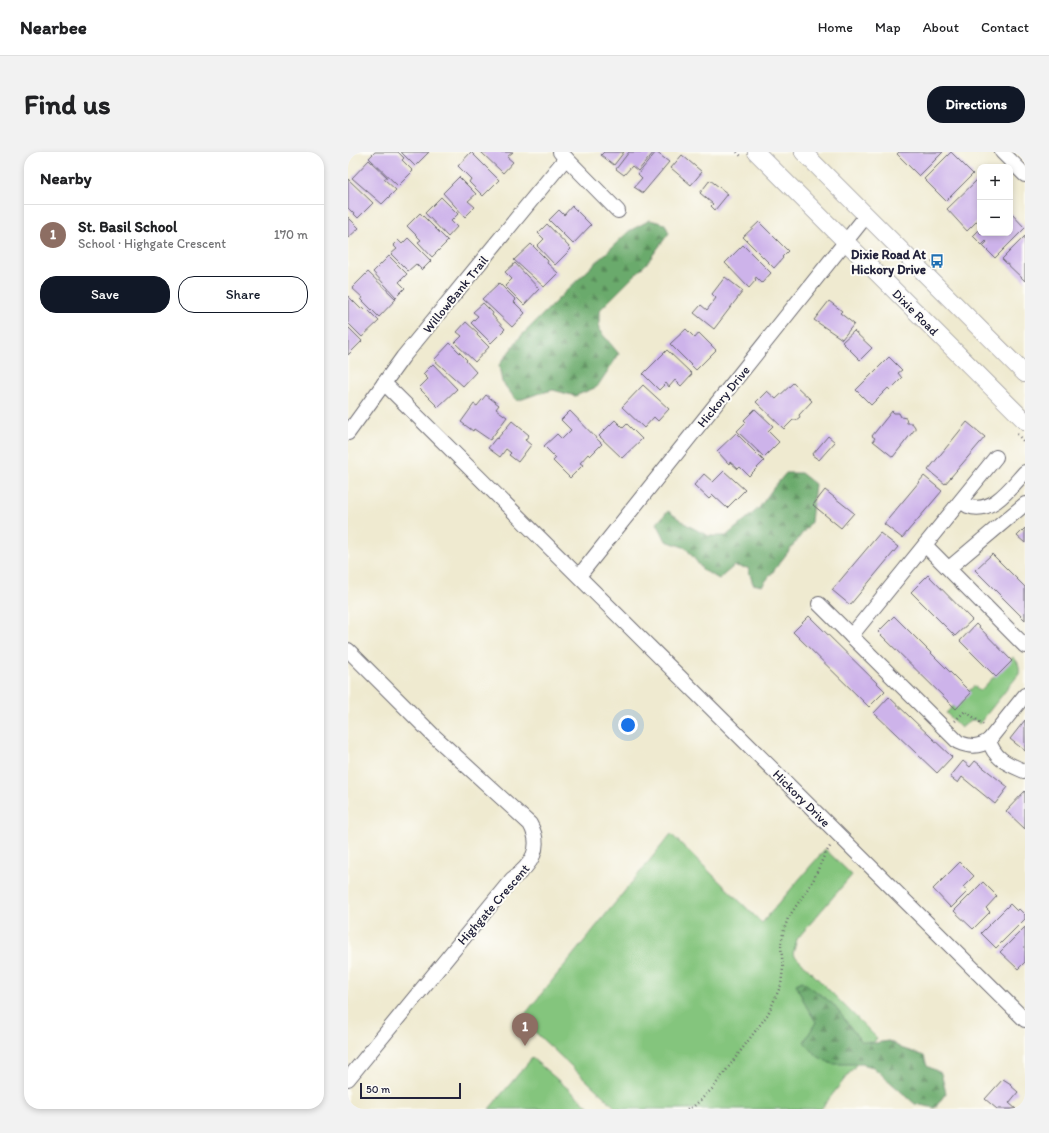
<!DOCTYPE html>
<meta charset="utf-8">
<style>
body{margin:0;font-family:Itim,sans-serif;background:#f2f2f2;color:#202124}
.controls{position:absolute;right:12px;top:12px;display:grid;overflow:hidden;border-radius:8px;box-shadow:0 2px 6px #0003}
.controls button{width:36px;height:36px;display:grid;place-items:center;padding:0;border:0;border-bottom:1px solid #e0e0e0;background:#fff;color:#202124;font:20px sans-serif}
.scale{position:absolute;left:12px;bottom:10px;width:101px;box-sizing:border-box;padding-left:4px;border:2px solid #22223b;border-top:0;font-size:11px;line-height:14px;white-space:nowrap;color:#22223b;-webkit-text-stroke:3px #fdfcf7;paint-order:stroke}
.you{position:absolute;left:280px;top:573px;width:14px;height:14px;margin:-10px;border:3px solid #fff;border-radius:50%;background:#1a73e8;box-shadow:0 0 0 6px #1a73e833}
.badge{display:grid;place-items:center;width:26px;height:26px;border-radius:50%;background:#111827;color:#fff;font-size:13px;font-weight:700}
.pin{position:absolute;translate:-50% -33px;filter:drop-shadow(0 1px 2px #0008)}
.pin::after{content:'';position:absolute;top:21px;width:14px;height:12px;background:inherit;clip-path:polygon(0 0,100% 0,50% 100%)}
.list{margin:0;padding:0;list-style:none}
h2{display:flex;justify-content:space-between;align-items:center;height:52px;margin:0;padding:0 16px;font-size:17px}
h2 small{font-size:13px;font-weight:400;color:#757577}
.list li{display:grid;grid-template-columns:26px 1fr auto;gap:12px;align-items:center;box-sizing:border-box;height:60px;padding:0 16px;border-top:1px solid #e0e0e0}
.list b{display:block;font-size:15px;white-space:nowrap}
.list p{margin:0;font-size:13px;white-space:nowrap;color:#757577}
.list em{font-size:13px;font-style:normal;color:#757577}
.actions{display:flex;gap:8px;padding:12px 16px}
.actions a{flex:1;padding:9px 0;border:1px solid #111827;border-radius:16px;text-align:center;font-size:14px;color:#111827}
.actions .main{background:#111827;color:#fff}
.map{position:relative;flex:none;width:677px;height:957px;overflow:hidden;border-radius:16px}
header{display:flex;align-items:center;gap:24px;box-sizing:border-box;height:56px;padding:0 20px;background:#fff;border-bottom:1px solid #e0e0e0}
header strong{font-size:19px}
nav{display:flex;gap:22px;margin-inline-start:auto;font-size:14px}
.intro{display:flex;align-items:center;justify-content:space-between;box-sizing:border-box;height:96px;padding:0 24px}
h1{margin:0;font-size:28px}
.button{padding:10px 18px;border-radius:16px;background:#111827;color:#fff;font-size:14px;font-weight:700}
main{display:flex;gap:24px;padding:0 24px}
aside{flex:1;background:#fff;border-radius:16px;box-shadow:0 2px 6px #0003}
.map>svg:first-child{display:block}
.green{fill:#84c57d;stroke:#53745c}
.forest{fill:url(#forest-firs);stroke:#466654}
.building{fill:#cdb3ea}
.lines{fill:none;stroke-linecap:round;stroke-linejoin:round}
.minor-casing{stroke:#6a686f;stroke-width:16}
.major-casing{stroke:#6a686f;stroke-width:18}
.path{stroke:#6a686f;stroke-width:2.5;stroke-dasharray:1 3;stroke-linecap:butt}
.minor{stroke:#fff;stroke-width:14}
.major{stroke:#fff;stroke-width:17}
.labels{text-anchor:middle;stroke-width:4;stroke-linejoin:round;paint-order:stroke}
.poi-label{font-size:13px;font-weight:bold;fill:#22223b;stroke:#fdfcf7;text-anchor:end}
.street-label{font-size:13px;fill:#22223b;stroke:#fdfcf7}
</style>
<header>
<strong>Nearbee</strong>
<nav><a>Home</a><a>Map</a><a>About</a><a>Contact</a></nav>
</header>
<div class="intro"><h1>Find us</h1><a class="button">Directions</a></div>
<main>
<aside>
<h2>Nearby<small></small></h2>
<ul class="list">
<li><span class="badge" style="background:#8d6e63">1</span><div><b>St. Basil School</b><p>School · Highgate Crescent</p></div><em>170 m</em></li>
</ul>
<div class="actions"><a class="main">Save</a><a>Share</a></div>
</aside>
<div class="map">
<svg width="677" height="957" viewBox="0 0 677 957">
<defs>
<pattern id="forest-firs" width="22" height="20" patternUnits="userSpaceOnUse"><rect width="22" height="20" fill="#6baa6c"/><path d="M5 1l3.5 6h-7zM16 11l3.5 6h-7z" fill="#588a5a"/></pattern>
</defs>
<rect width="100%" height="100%" fill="#fdfcf7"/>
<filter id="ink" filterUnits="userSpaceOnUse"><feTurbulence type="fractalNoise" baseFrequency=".025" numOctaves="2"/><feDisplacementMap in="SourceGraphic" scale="8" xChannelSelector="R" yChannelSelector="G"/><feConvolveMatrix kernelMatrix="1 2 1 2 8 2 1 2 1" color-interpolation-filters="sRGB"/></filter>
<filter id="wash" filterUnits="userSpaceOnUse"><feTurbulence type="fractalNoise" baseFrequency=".012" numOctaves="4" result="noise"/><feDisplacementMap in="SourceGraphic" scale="16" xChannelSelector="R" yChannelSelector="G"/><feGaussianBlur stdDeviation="0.9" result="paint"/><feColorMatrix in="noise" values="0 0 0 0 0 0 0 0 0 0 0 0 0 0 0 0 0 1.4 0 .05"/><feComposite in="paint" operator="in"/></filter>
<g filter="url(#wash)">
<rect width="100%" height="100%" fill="#efead0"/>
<g class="green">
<path d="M665,505C671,510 672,516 671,522L631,572L627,568H623L613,576L598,561L626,534L632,539Z"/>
<path d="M323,682L414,771L477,697L504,723L449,787L445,802L529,886L473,957H269L173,867Z"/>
<path d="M184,906L244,957H141Z"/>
</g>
<g class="forest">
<path d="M302,68L317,72L321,81L299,111L251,159V178L271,202L249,235L227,244L205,238L189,242L169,249L154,230L151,213L172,185L214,143L281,79Z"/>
<path d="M438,321H453L467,332L463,370L414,434L405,432L400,416L386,414L371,427L355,418L338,396L318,389L309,371L320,359L341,374L361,384H378L411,356L426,335Z"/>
<path d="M454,829L485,852L513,889L527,891L541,889L553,896L576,904L579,914L593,921L598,941L587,956L567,952L525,915L514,912H484L469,904L456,890L468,870L458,854L448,832Z"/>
</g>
<g id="blocks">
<g class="building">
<path d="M27,0H50L56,6L54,8L65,19L50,34L21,6Z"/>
<path d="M53,0H81L67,14Z"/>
<path d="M123,0L151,28L135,44L121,30L123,27L110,14Z"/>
<path d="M133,0H165L159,5L165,10L155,21Z"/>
<path d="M256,0H276L266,13L253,3Z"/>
<path d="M281,0H306L290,19L284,14L276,23L268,17Z"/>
<path d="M308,0L321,10L295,41L286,35L294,26L290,22Z"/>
<path d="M551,0H595L571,24L549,2Z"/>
<path d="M603,0L625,22L598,49L576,27Z"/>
<path d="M334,3L354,20L343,33L323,16Z"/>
<path d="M21,8L39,25L36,27L48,38L34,52L4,26Z"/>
<path d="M111,25L128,42L120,49L127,55L117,65L95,41Z"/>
<path d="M0,27L25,51L10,66L0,56Z"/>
<path d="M362,28L380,42L367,58L363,54L365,52L352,41Z"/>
<path d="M629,28L632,31V66L619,79L599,57Z"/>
<path d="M93,45L110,62L103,69L109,75L100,85L77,61Z"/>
<path d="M224,54L243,73L225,92L201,68L211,58L216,63Z"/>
<path d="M662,60L677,76L647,106L635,94L639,90L638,89L634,93L625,84L632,77V81H662Z"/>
<path d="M72,61L100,89L84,105L70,90L73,88L59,74Z"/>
<path d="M0,65L11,76L0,86Z"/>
<path d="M411,70L440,99L434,105L435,106L426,116L395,85Z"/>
<path d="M199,72L223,97L207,113L189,94L196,87L190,81Z"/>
<path d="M677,84V129L654,107Z"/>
<path d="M60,86L83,109L74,118L68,112L60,119L43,102L49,97L45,93L50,88L54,92Z"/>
<path d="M183,92L200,109L199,111L210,121L196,135L166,108Z"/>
<path d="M395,93L423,121L414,131L408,125L407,127L408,128L401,136L377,111Z"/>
<path d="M41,104L59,122L51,130L57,136L48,145L25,120Z"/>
<path d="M167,111L191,137L176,153L157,134L164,127L157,120Z"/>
<path d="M20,120L48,147L31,165L13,147L15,146L4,136Z"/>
<path d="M377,125L395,139L366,177L346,161L353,153L359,158L368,146L364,142Z"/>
<path d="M151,131L168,148L166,150L177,161L164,175L134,147Z"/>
<path d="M0,144L13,157L15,155L19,159L20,158L31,169L14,185L0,171Z"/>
<path d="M481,149L494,159L492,161L506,172L494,187L466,168Z"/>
<path d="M135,151L145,161L144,163L157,177L143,191L123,171L130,164L125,160Z"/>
<path d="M118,170L130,181L129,183L141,195L127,210L107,191L114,184L109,180Z"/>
<path d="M0,175L14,189L0,203Z"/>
<path d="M338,177L347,186L351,181L368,198L348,218L322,192Z"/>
<path d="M506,179L524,196L512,208L494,190Z"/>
<path d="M102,191L119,208L118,209L128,220L115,234L86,208Z"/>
<path d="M319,198L344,222L333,234L327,228L321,235L318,231L311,238L295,222Z"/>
<path d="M541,205L554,218L550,221L554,226L542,238L540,236L523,253L508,238Z"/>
<path d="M85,212L109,237L90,255L71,236L80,227L75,222Z"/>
<path d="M445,231L464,249L451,263L452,265L448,268H445L436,277L408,250L419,239L428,247Z"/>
<path d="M295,233L321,257L310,269L306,265L296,276L274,255Z"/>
<path d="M138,243L151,253L148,257L159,265L142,288L126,277L125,279L113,270L126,252L129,254Z"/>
<path d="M407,257L425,274L420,279L431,290L416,305L389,279L398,270L396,268Z"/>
<path d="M222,259L254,292L242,304L240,302L232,311L235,313L222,326L205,309L208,306L196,294L209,282L214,287L223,278L213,268Z"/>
<path d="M544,259L546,261H551L553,265L558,266L559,271H564L567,275V277L545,305L525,289L527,286L524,284Z"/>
<path d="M267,268L275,276L279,272L294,287L274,306L251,284Z"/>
<path d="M164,269L181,283L177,288L183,293L170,310L161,303L163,301L158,297L152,305L140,296L148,286L149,287Z"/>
<path d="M619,270L637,285L597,332L580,318Z"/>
<path d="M388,281L416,309L401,324L392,315L390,317L382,310L381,312L369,299Z"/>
<path d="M480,284L487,290L471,308L464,303Z"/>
<path d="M376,319L397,338L379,356L365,343L361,347L346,333L356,322L365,330Z"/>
<path d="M576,324L594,339L554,386L536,372Z"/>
<path d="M477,338L506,361L493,376L465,353Z"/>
<path d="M677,376V391L669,384Z"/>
<path d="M532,381L550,395L502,453L484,438Z"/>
<path d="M644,402L677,435V468L627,418Z"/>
<path d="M580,423L624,468L607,484L563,440Z"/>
<path d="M461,464L537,539L521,555L445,480Z"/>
<path d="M546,464L623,541L608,557L530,480Z"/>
<path d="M628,472L664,509L648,525L612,489Z"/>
<path d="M541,545L604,605L589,621L526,561Z"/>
<path d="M677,568V599L662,587Z"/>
<path d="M615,609L622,615L627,609L660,635L647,652L614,625L610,631L602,625Z"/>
<path d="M677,639V677L658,659Z"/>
<path d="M612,710L626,724L615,735L620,739L603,756L585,737Z"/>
<path d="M635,730L649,744L638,756L642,760L625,777L606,759Z"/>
<path d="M662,752L669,759L671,757L677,763V767L648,796L633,781Z"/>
<path d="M677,775V810L670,817L652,800Z"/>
<path d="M655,927L663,932L662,933L670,940L661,951L668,957H649L637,947Z"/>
</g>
</g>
</g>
<g filter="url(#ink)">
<use href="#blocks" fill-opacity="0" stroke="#6a686f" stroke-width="1"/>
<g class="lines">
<defs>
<g id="minor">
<path d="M212,0L270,59"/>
<path d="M654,0L677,23"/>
<path d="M36,231L677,868"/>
<path d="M0,281L55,205L218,6"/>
<path d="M613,349C615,350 618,353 620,354C644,363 663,335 677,320"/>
<path d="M577,393L677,494"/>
<path d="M601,416L677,352"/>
<path d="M231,424L518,64"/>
<path d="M471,452L610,590C621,595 631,596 641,588L677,543"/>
<path d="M503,484L648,305"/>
<path d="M0,498L86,584L182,672C195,695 184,713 164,727L0,927"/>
<path d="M641,588C646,607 660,612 676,619"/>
</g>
<g id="major">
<path d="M408,0L677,269"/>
<path d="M455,0L677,222"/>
</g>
</defs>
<use href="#minor" class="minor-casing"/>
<use href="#major" class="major-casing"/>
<g class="path">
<path d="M389,0L394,5"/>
<path d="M584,110L591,104"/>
<path d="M669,282L677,291"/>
<path d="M607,569L617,559L636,573"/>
<path d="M339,957L346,954L365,936L420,862L433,833L435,816L433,794L435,781L440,766L465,729L476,704L483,693"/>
</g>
<use href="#minor" class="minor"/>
<use href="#major" class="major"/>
</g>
</g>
<defs>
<symbol id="bus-bare" viewBox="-9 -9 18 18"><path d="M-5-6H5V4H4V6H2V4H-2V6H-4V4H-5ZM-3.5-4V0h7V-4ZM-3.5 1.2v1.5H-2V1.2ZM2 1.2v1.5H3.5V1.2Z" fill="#1f6fb2" stroke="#fdfcf7" stroke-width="2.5" paint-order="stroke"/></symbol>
</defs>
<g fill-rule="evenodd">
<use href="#bus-bare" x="579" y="99" width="20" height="20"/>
</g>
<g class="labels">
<g class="poi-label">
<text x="578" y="107">Dixie Road At<tspan x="578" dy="15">Hickory Drive</tspan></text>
</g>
<g class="street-label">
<text transform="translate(107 142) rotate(-51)" y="5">WillowBank Trail</text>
<text transform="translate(568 160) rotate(45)" y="5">Dixie Road</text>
<text transform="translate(375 244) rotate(-51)" y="5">Hickory Drive</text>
<text transform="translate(454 646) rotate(45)" y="5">Hickory Drive</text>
<text transform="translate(145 752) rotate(-49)" y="5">Highgate Crescent</text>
</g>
</g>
</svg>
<div class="controls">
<button>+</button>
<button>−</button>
</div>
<div class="scale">50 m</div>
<div class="you"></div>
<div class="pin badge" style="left:177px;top:894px;background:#8d6e63">1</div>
</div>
</main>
